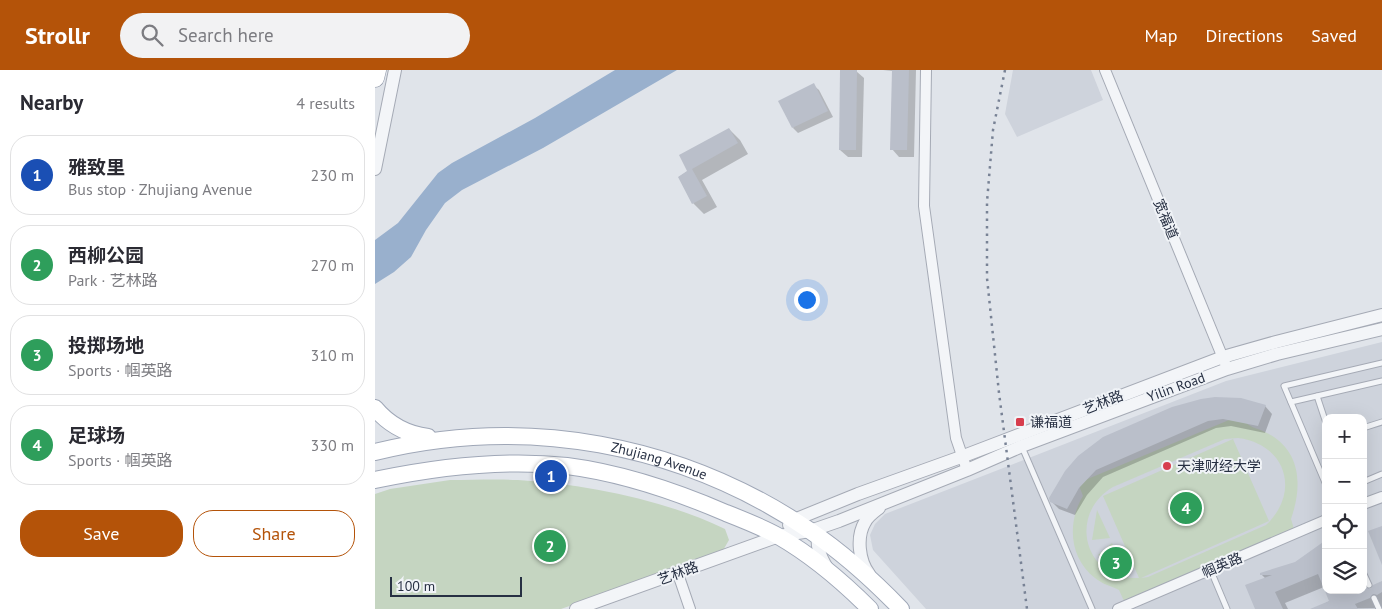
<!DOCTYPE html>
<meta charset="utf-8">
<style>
body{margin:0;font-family:"PT Sans","Noto Sans SC",sans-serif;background:#f2f2f3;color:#2b2b33}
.controls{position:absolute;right:15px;bottom:15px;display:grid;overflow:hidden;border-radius:10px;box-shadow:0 5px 20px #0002}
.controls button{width:45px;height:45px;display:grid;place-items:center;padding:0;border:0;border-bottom:1px solid #e1e1e2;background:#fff;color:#2b2b33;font:25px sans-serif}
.scale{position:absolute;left:15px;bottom:12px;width:132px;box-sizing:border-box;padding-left:5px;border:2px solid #273043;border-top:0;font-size:14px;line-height:18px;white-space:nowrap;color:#273043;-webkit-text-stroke:4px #f0f3f7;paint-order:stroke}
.you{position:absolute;left:431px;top:229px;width:18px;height:18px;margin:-12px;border:4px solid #fff;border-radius:50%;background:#1a73e8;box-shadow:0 0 0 8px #1a73e833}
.badge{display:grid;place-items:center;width:32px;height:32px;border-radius:50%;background:#b45309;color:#fff;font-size:16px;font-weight:700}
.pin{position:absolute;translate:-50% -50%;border:2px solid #fff;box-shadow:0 1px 5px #0006}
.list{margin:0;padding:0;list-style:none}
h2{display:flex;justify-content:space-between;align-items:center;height:65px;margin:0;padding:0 20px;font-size:21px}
h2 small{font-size:16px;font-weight:400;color:#7c7c81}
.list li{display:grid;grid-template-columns:32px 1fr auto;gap:15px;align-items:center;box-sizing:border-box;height:80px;margin:0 10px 10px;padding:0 10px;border:1px solid #e1e1e2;border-radius:20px}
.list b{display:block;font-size:19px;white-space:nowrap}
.list p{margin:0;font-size:16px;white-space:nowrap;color:#7c7c81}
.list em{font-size:16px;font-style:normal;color:#7c7c81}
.actions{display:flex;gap:10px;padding:15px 20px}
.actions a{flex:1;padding:11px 0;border:1px solid #b45309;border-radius:20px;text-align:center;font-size:18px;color:#b45309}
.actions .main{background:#b45309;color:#fff}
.icon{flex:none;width:28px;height:28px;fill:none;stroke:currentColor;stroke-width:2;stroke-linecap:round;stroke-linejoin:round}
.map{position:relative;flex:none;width:1007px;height:539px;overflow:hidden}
header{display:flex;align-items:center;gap:30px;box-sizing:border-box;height:70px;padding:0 25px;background:#b45309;color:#fff}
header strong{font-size:24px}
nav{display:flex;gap:28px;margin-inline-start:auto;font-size:18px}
.search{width:350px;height:45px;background:#f2f2f3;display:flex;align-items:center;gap:12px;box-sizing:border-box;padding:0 18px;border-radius:28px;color:#7c7c81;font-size:19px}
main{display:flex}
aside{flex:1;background:#fff}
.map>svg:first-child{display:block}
.built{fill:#ced3dc;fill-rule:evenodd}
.green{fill:#c5d5c1;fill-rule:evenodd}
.water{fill:#99b0cd}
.shadow{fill:#0003}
.building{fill:#babfca}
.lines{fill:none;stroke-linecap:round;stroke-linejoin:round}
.service-casing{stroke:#a5aab5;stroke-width:7}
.minor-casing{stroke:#a5aab5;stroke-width:12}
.tertiary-casing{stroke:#a5aab5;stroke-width:14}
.primary-casing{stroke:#9fa7b7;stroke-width:18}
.trunk-casing{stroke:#8790a2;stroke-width:19}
.service{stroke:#f3f5f8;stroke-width:5}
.minor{stroke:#f3f5f8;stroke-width:10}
.tertiary{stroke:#f3f5f8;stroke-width:12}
.primary{stroke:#fff;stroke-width:16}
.trunk{stroke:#fff;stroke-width:18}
.rail{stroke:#788295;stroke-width:2.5;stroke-dasharray:2.5 5;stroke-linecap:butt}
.poi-dot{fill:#d73d4d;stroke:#f0f3f7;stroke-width:2}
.labels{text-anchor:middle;stroke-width:4;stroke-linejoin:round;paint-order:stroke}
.street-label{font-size:14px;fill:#273043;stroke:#f0f3f7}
.poi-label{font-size:14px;fill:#273043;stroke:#f0f3f7;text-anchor:start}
</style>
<header>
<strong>Strollr</strong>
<div class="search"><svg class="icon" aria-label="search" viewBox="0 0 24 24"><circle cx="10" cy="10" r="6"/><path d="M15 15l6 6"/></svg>Search here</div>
<nav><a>Map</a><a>Directions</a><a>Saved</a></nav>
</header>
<main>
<aside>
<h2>Nearby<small>4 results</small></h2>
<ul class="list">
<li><span class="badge" style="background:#1a4fb4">1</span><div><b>雅致里</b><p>Bus stop · Zhujiang Avenue</p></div><em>230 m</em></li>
<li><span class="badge" style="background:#2e9e5b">2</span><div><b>西柳公园</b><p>Park · 艺林路</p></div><em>270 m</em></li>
<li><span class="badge" style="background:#2e9e5b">3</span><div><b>投掷场地</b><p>Sports · 帼英路</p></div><em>310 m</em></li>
<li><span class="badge" style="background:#2e9e5b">4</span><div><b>足球场</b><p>Sports · 帼英路</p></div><em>330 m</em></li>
</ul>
<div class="actions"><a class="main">Save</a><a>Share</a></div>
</aside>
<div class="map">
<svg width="1007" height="539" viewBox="0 0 1007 539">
<rect width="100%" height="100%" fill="#e0e4ea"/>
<g class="built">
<path d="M638,0H716L728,30L642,67L630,44Z"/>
<path d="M1007,272V539H551L498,480L495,465L500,454L510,444L851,311ZM951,348H988V520H951Z"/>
</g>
<g class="green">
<path d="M866,345C874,360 880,356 894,364C927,383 927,417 916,449L919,459L749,531L744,520C736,516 727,514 720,508C694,488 692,452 708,426L703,413ZM863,368C911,374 926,422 891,455L773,507L766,508L894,451L858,369L728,426L764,508C709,511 692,444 738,417L850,369Z"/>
<path d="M75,410C97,410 121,409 143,410C209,414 291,430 350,459L354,470L347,482L186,539H0V424L15,419Z"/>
<path d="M722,440L735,468L717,470Z"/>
<path d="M737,473L749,502L723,485Z"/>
</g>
<path class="water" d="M240,0H302L168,78L87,120L70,133L51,160L36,187L19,202L0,214V170L23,153L63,103L77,93L160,48Z"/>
<g class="shadow">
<path d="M508,0H541L539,87H524L517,79L518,1Z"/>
<path d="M481,1L489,8L487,87H473L465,80Z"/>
<path d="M438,15L444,20L458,47L423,63L418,58Z"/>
<path d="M354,59L365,70L373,84L327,110L342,137L329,144L318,133L304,107L313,101Z"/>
<path d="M890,336L897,344L890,363L856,356L841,358L728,407L712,425L700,445L684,439L676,431L715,378Z"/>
<path d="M951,471V520H980L981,523L997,520L1007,512V537L1006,538L938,539L955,531L949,517L910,533L913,539H882L891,509L886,504L921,493Z"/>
</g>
<g class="building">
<path d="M465,0H482L481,80H464Z"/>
<path d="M517,0H534L532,80H515Z"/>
<path d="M439,13L453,41L417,58L403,31Z"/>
<path d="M354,58L363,73L317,99L332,126L317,134L303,107L312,101L304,85Z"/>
<path d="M840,327L866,328L891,335L883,356L848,349L833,351L721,400L704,418L692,439L675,432L674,428L690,401L703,386L728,367L797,337L826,329Z"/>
<path d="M1007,456V495L993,461Z"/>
<path d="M951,470V520H975L976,524L988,520L991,518L995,519L998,515L1007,511V522L1002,525L998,524L995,528L980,534L983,539H935L954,531L943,504L900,522L908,539H880L870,515L897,505H885V503L920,492Z"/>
</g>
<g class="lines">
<defs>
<g id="service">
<path d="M942,326L951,353"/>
<path d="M916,332L1007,311"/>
<path d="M988,358L1007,352"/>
<path d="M647,377L717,539"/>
<path d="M988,412L1007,404"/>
<path d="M951,415L909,316L1007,293"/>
<path d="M836,501L852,539"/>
<path d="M988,502L994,515"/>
<path d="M999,528L1004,539"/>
</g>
<g id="minor">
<path d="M551,0L549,136L581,368L592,400"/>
<path d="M730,0L850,293"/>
<path d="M988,434L1007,427"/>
<path d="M303,504L315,539"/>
<path d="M743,539L951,450"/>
</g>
<g id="tertiary">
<path d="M0,99L20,0"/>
<path d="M414,455L419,450L483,424L586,387L848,287L901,272L1007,245"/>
<path d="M444,461C440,475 445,486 452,498"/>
<path d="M494,504C484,491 481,467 490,452C493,446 499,442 504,438"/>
<path d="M201,539L404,466L435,461L464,451L592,400L647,376L852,299L902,284L1007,259"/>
</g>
<g id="primary">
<path d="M0,338C14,355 31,364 53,367"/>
<path id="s1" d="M0,382C150,345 305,373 434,460C468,483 498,510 526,539"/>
<path d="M0,410C62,397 128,389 192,396C247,403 300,421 351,443C369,450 387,457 403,466C436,485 468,512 495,539"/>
</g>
<path id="trunk" d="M0,8L2,0"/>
</defs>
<use href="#service" class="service-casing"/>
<use href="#minor" class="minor-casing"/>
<use href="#tertiary" class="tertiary-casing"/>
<use href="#primary" class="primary-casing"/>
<use href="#trunk" class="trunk-casing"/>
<use href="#service" class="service"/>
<use href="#minor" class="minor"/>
<use href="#tertiary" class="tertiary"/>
<use href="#primary" class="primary"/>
<use href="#trunk" class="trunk"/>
<path class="rail" d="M630,0L618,60L612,132V208L624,323L652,539"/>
</g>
<g class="poi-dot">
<rect x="640" y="347" width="10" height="10" rx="2.5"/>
<circle cx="792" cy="396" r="5"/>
</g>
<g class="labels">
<g class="street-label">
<text transform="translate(791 149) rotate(68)" y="5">宽福道</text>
<text transform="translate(801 317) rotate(-20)" y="5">Yilin Road</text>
<text transform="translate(728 332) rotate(-21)" y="5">艺林路</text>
<text dy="5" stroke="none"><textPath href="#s1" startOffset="288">Zhujiang Avenue</textPath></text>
<text transform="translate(847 495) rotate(-23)" y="5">帼英路</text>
<text transform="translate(303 503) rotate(-20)" y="5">艺林路</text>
</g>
<g class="poi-label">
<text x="655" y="357">谦福道</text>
<text x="802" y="401">天津财经大学</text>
</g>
</g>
</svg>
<div class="controls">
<button>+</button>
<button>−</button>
<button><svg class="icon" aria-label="locate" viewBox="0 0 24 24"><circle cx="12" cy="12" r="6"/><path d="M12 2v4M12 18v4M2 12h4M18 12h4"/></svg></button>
<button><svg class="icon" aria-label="layers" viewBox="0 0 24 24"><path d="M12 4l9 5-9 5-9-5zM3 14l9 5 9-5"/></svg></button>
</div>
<div class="scale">100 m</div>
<div class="you"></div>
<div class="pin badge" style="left:176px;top:406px;background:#1a4fb4">1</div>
<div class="pin badge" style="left:175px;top:476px;background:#2e9e5b">2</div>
<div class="pin badge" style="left:741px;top:493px;background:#2e9e5b">3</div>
<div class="pin badge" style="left:811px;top:438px;background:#2e9e5b">4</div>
</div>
</main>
